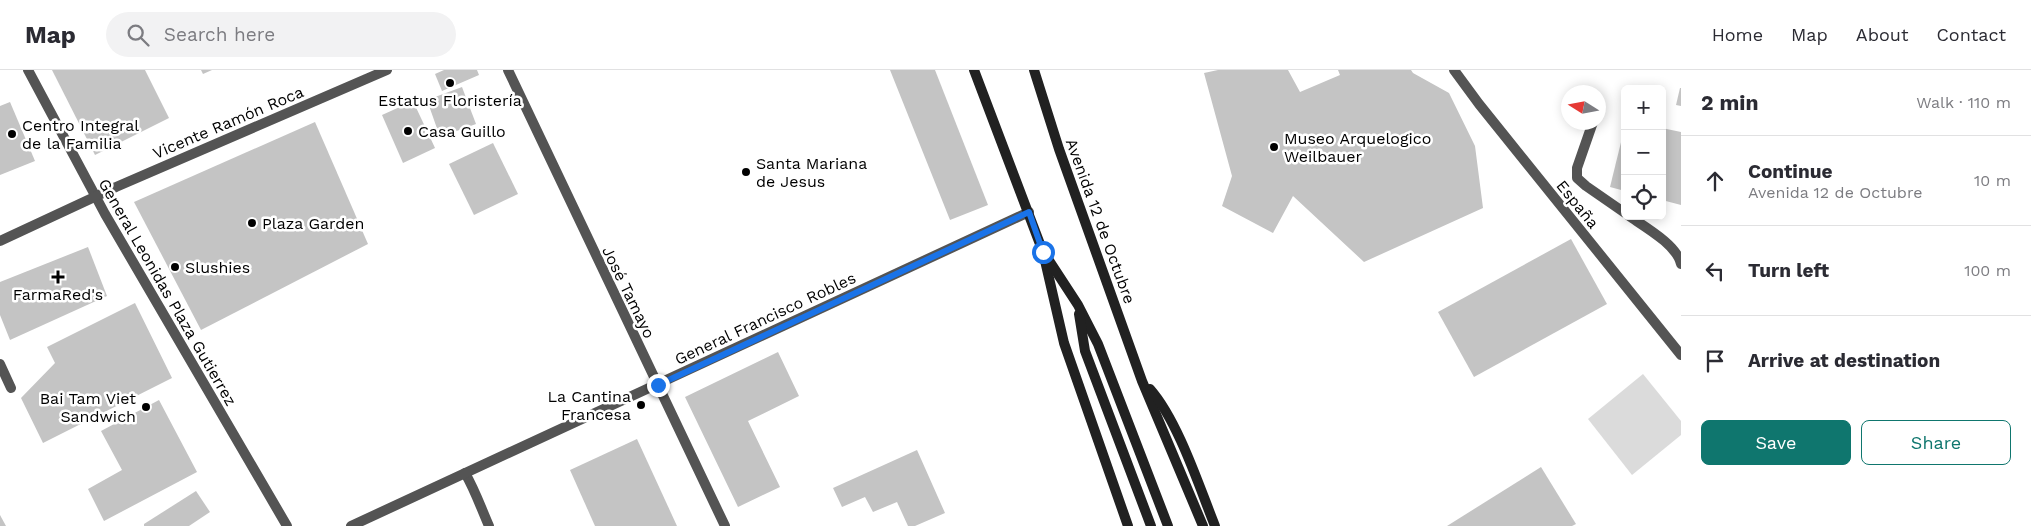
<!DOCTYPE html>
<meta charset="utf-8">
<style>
body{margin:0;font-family:"Work Sans",sans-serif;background:#f2f2f3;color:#2b2b33}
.controls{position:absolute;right:15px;top:15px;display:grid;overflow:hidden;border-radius:8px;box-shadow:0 2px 12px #0003}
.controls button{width:45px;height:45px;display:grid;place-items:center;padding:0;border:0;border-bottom:1px solid #e1e1e2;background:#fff;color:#2b2b33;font:25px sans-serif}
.compass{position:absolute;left:1561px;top:15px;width:45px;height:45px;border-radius:50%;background:#fff;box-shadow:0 2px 12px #0003;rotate:281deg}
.stop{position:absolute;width:15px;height:15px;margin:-11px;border:4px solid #1a73e8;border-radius:50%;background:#fff}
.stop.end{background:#1a73e8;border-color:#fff;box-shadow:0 1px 5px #0008}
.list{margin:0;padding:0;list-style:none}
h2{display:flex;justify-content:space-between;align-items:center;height:65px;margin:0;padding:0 20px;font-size:21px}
h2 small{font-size:16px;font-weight:400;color:#7c7c81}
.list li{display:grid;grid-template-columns:32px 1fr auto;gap:15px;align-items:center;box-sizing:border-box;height:90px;padding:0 20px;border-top:1px solid #e1e1e2}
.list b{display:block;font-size:19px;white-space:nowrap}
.list p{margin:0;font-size:16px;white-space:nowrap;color:#7c7c81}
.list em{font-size:16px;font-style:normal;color:#7c7c81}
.actions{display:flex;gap:10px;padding:15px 20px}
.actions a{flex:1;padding:11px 0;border:1px solid #0f766e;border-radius:8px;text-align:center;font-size:18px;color:#0f766e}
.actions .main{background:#0f766e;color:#fff}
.icon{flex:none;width:28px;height:28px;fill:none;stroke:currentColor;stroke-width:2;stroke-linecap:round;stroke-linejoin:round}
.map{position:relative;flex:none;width:1681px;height:456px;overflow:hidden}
header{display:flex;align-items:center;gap:30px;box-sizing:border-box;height:70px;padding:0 25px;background:#fff;border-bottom:1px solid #e1e1e2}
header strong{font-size:24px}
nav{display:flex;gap:28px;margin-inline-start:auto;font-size:18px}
.search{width:350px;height:45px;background:#f2f2f3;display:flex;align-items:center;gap:12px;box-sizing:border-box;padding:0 18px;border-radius:28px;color:#7c7c81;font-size:19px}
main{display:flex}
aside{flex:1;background:#fff}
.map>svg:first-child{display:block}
.green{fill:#dbdbdb}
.building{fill:#c4c4c4}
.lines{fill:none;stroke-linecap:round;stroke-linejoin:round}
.service{stroke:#545454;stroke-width:10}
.minor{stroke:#545454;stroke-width:10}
.secondary{stroke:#212121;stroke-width:10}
.route{stroke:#1a73e8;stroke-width:6}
.poi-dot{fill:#000;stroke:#fff;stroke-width:2}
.labels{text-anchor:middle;stroke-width:5;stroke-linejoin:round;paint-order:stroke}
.poi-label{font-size:16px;fill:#000;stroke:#fff;text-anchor:start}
.street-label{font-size:16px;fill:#000;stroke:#fff}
</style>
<header>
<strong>Map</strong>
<div class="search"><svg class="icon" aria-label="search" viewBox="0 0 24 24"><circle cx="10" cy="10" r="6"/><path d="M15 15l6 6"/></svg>Search here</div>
<nav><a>Home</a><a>Map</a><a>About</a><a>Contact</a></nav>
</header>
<main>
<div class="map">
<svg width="1681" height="456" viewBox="0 0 1681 456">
<rect width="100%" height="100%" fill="#fff"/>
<path class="green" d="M1643,304L1681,351V365L1632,405L1588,349Z"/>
<g class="building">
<path d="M52,0H145L169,48L95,85Z"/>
<path d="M201,0H212L203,4Z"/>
<path d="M444,0H477L479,5L442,21L435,4Z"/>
<path d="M890,0H935L988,135L950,150Z"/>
<path d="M1218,0H1288L1300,22L1340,5L1338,0H1411L1413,3L1449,23L1475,76L1483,138L1364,192L1293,126L1273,163L1222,136L1232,106L1204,3Z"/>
<path d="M462,17L476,54L440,67L427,30Z"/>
<path d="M1680,18H1681V36L1676,35Z"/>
<path d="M413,31L435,78L403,93L382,45Z"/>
<path d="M10,32L35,91L0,105V36Z"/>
<path d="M315,52L368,174L201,260L134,132Z"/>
<path d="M1662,58L1681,62V135L1662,130Z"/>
<path d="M1624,60H1625V121L1610,117Z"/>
<path d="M493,73L518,124L474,145L449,94Z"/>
<path d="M1571,169L1607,234L1474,307L1438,242Z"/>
<path d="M88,177L107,226L10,270L0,245V212Z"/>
<path d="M135,233L172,308L43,373L21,328L55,293L47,277Z"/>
<path d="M778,282L799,326L748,351L780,417L738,437L685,327Z"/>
<path d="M159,330L197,402L104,451L88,419L122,400L101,361Z"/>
<path d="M637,369L677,456H595L570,400Z"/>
<path d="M917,380L945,443L915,456H908L897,432L873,442L865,427L842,437L833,418Z"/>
<path d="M1541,397L1576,454L1572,456H1447Z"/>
<path d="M196,421L210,442L189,456H144V454Z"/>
<path d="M0,445L6,456H0Z"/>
</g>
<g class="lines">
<g class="service">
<path d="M1454,0L1479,34L1681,285"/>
<path d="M1593,52L1577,98V108L1586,116L1625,143"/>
<path d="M1629,146C1645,157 1677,175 1681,194"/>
<path d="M0,294L11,318"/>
<path d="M465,403C475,420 481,438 489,456"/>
</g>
<g class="minor">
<path d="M28,0L105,144L287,456"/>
<path d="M508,0L725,456"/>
<path d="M0,171L116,117L387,0"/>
<path d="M351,456L1029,142"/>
</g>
<g class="secondary">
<path d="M974,0L1043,182L1064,273L1128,456"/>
<path d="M1034,0L1059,79L1142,311L1203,456"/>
<path d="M1048,189L1078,235L1098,274L1168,456"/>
<path d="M1079,244L1085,281L1151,456"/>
<path d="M1150,319C1178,351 1199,416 1215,456"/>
</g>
</g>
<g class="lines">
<path class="route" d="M658,315L1029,142L1043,182"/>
</g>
<g class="poi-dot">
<circle cx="450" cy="13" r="5"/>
<circle cx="408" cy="61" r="5"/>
<circle cx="12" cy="64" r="5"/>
<circle cx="1274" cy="77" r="5"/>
<circle cx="746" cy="102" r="5"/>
<circle cx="252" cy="153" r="5"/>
<circle cx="175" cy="197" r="5"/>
<path d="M55.5 199.5h5v5h5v5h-5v5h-5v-5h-5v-5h5z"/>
<circle cx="641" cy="335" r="5"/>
<circle cx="146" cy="337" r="5"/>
</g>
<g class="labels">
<g class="poi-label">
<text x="450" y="36" text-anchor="middle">Estatus Floristería</text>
<text x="22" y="61">Centro Integral<tspan x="22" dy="18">de la Familia</tspan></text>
<text x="418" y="67">Casa Guillo</text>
<text x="1284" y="74">Museo Arquelogico<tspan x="1284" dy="18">Weilbauer</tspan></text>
<text x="756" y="99">Santa Mariana<tspan x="756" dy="18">de Jesus</tspan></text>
<text x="262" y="159">Plaza Garden</text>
<text x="185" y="203">Slushies</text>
<text x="58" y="230" text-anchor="middle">FarmaRed's</text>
<text x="631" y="332" text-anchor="end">La Cantina<tspan x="631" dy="18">Francesa</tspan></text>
<text x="136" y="334" text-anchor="end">Bai Tam Viet<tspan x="136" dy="18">Sandwich</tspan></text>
</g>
<g class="street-label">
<text transform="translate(228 52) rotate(-23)" y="6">Vicente Ramón Roca</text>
<text transform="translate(1578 134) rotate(51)" y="6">España</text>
<text transform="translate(1101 151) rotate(70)" y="6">Avenida 12 de Octubre</text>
<text transform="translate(168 222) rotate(60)" y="6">General Leonidas Plaza Gutierrez</text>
<text transform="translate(629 222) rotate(64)" y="6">José Tamayo</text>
<text transform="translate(765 248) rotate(-25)" y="6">General Francisco Robles</text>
</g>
</g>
</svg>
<div class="controls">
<button>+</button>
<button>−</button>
<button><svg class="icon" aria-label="locate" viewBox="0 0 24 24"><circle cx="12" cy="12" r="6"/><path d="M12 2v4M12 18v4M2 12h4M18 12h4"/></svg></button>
</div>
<svg class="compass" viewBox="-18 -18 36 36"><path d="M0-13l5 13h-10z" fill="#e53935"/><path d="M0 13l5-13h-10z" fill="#7c7c81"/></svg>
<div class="stop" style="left:1043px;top:182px"></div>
<div class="stop end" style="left:658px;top:315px"></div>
</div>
<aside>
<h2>2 min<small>Walk · 110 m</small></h2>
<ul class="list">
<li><svg class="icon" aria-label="ahead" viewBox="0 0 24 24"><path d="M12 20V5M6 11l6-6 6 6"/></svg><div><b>Continue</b><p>Avenida 12 de Octubre</p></div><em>10 m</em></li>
<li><svg class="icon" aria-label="left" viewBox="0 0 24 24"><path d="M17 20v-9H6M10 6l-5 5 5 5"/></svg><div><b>Turn left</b></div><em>100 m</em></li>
<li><svg class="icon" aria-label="arrive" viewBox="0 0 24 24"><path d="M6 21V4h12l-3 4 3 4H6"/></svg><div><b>Arrive at destination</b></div></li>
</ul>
<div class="actions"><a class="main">Save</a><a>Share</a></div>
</aside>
</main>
